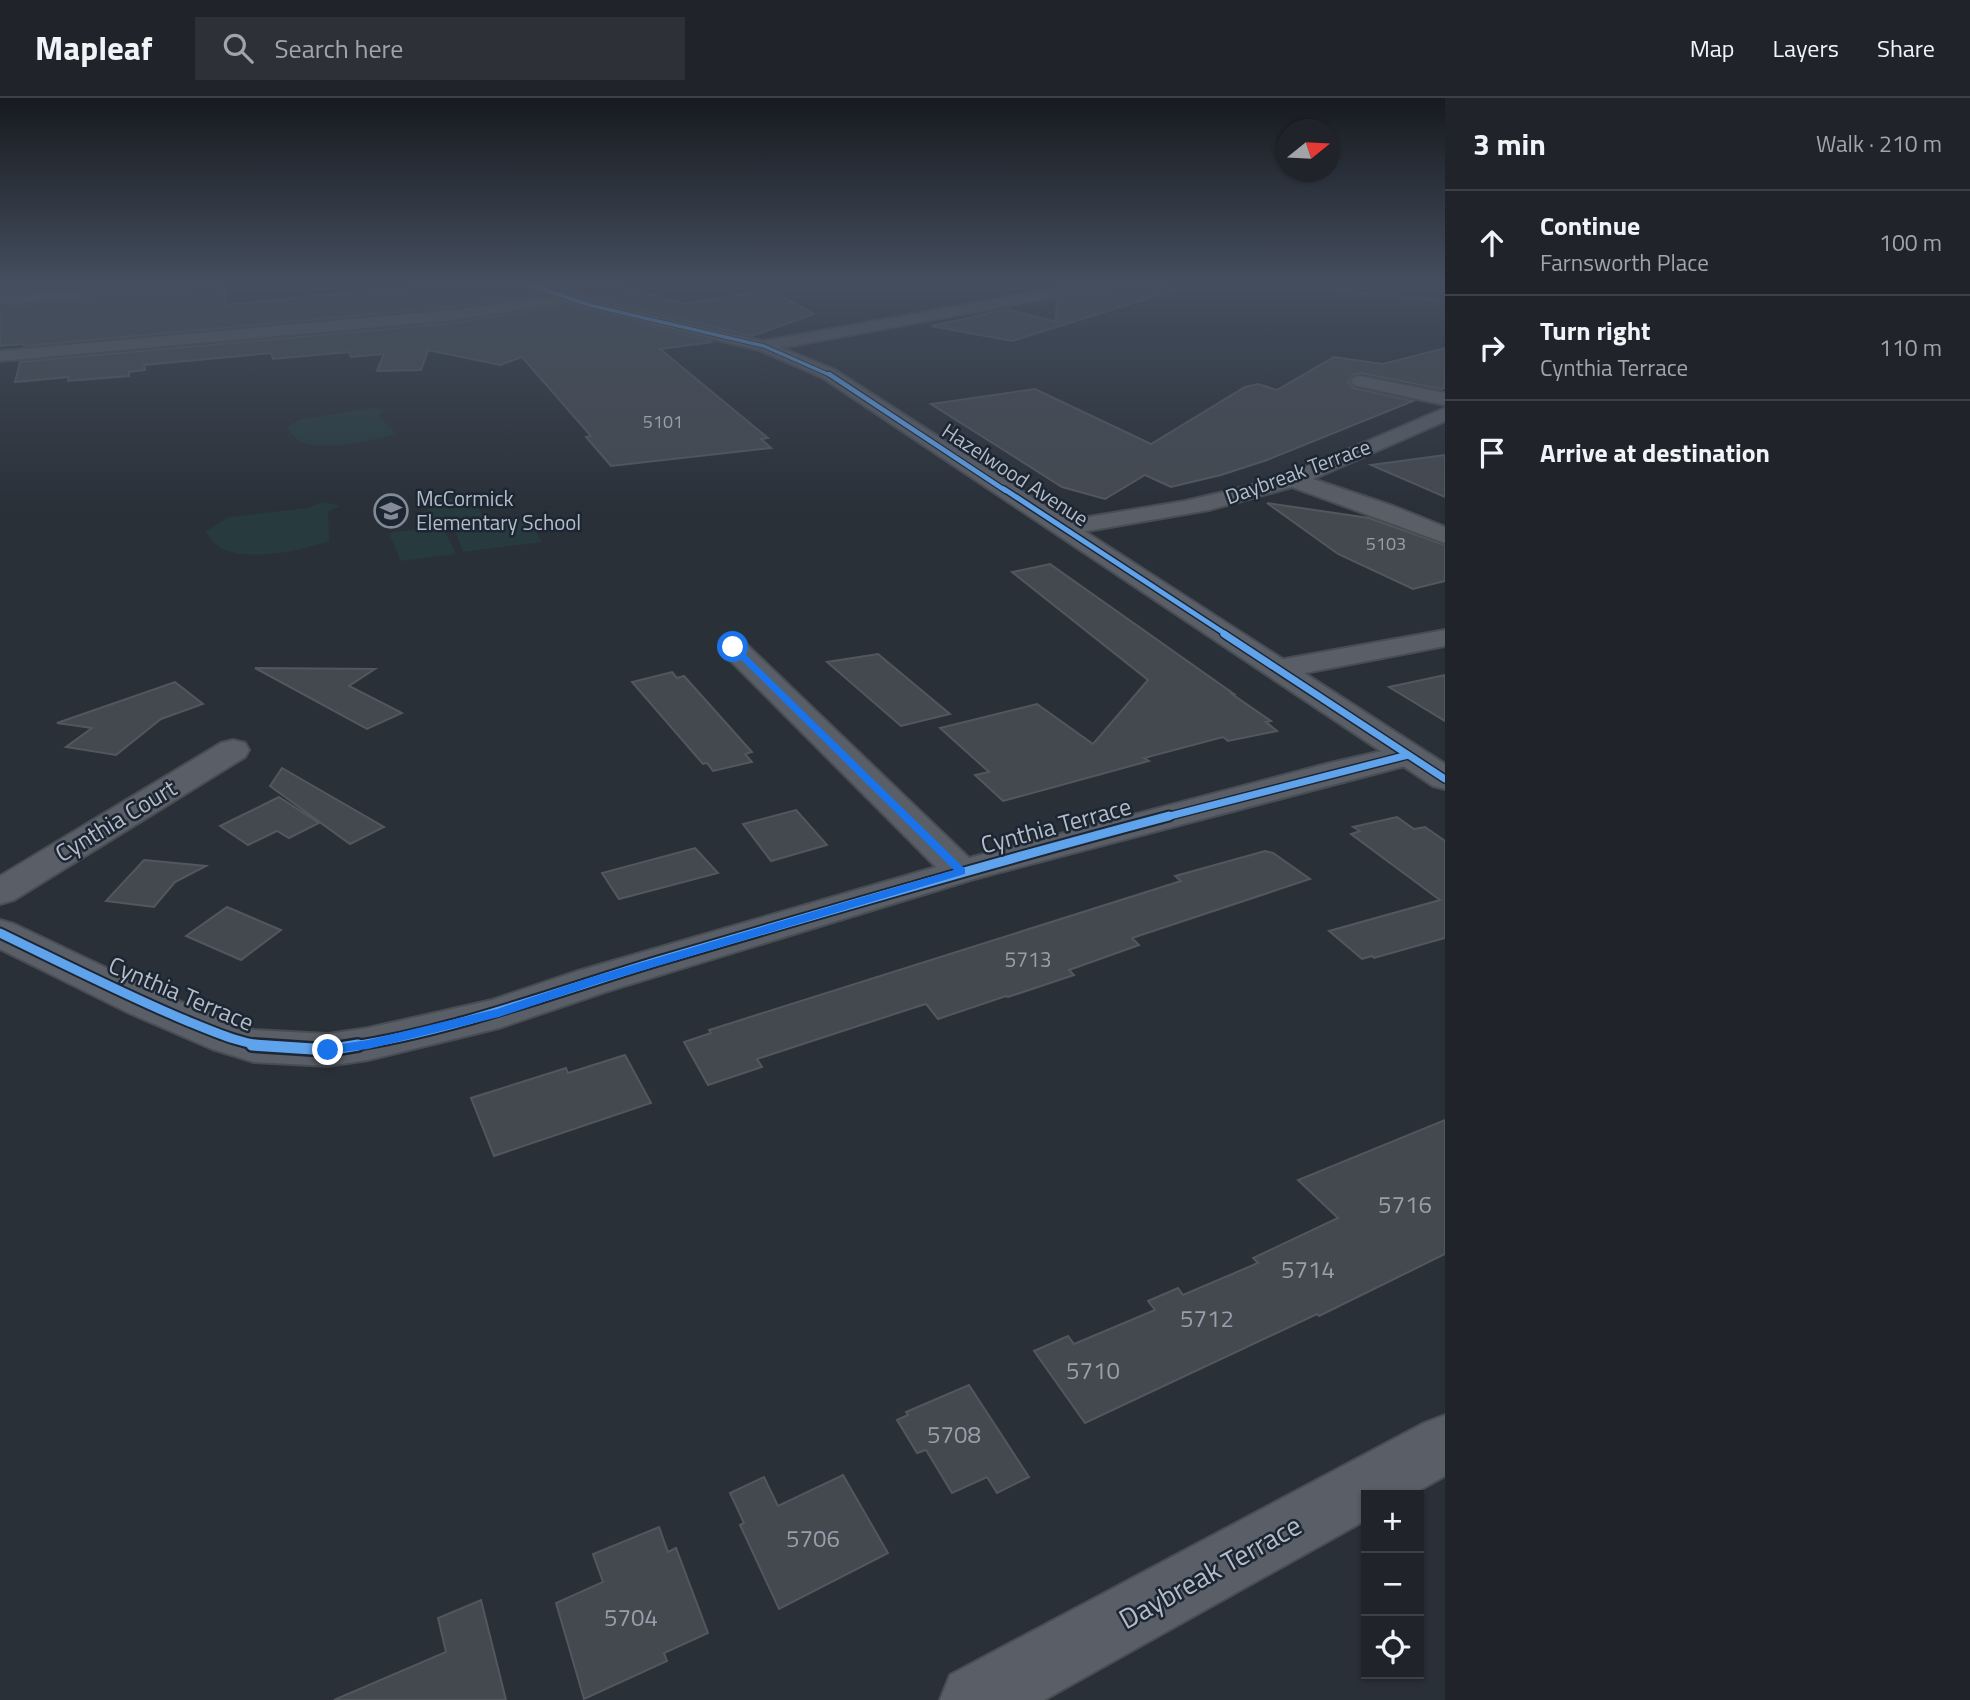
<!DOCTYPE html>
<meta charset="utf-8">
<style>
body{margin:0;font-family:"Titillium Web",sans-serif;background:#2d3036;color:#f1f3f6}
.controls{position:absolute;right:21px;bottom:21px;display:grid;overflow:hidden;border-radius:0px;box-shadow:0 2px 5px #0004}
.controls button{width:63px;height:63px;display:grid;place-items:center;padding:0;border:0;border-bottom:2px solid #3d4147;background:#20242a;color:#f1f3f6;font:35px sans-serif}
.compass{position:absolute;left:1277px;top:21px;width:63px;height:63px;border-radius:50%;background:#20242a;box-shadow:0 2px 5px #0004;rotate:72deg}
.stop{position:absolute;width:21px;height:21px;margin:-16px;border:5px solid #1a73e8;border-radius:50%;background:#fff}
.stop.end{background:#1a73e8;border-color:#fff;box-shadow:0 2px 7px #0008}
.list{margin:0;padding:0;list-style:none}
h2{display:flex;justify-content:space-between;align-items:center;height:91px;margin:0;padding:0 28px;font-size:30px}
h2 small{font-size:23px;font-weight:400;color:#a2a4a8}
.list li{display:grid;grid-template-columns:46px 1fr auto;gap:21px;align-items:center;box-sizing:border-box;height:105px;padding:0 28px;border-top:2px solid #3d4147}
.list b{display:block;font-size:26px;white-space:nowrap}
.list p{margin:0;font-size:23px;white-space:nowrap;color:#a2a4a8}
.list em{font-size:23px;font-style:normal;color:#a2a4a8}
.icon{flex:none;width:38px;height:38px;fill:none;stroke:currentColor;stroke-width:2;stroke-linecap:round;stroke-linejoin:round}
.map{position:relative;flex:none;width:1445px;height:1602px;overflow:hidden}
header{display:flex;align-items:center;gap:42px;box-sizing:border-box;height:98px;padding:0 35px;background:#20242a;border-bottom:2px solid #3d4147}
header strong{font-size:33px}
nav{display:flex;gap:38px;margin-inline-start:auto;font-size:24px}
.search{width:490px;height:63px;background:#2d3036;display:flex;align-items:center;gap:18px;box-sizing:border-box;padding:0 24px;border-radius:0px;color:#a2a4a8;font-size:26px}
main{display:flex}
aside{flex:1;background:#20242a}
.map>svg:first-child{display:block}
.green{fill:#273a3e}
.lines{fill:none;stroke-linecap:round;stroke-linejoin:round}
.stream{fill:#384963;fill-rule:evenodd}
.building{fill:#444950;stroke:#52575f;stroke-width:2}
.minor-casing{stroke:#484c53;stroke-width:4}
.tertiary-casing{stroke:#484c53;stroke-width:4}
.minor{fill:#5a5e66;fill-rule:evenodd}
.tertiary{fill:#5a5e66;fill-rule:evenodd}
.cycleway-far5-casing{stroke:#1d2633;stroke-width:5}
.cycleway-far4-casing{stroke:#1d2633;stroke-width:7}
.cycleway-far3-casing{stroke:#1d2633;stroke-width:8}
.cycleway-far2-casing{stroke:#1d2633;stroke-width:10}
.cycleway-far1-casing{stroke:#1d2633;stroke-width:13}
.cycleway-casing{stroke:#1d2633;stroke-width:16}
.cycleway-far5{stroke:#60a3ed;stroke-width:3.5}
.cycleway-far4{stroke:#60a3ed;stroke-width:4.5}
.cycleway-far3{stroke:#60a3ed;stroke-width:5}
.cycleway-far2{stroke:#60a3ed;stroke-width:7}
.cycleway-far1{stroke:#60a3ed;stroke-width:9}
.cycleway{stroke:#60a3ed;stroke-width:11}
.route{fill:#1a73e8}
.labels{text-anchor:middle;stroke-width:5;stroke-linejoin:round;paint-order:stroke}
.far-number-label{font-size:18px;fill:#989fab}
.far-street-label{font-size:21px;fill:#b4bcc9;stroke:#1d2633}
.far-poi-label{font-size:21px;fill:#b4bcc9;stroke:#1d2633;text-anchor:start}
.number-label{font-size:21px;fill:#989fab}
.street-label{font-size:24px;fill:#b4bcc9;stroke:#1d2633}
.near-number-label{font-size:24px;fill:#989fab}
.near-street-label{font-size:28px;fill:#b4bcc9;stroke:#1d2633}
</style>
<header>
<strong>Mapleaf</strong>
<div class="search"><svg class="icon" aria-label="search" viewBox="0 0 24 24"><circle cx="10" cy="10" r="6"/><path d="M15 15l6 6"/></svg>Search here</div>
<nav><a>Map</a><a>Layers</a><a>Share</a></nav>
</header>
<main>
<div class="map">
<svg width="1445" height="1602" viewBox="0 0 1445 1602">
<rect width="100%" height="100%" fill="#2a3038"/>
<g class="green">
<path d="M375,310L385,313L378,317L396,336C371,343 322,355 298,342C294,339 290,333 286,330L299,322Z"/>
<path d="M473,398L482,418L431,424L415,421L414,417L429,412L426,404Z"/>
<path d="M324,404L341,408L328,414L329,443C302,452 248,465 221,450C215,447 210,439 205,434L229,419L307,410Z"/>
<path d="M529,420L542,444L463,454L454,429Z"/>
<path d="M442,428L456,456L401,463L389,435Z"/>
</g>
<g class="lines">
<path class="stream" d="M1302,189L1445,202V204L1304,191Z"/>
</g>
<g class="building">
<path d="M36,186H110L0,195V189Z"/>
<path d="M196,186H224L225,207L438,186H518L544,198L453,209L24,248L25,246L0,248V209L187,193Z"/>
<path d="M549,186H615L684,206L771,192L814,216L752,238L594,201Z"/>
<path d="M1113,186H1171L1172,193L1012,243L931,228L1008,211L1056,224L1057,201L1104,193Z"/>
<path d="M569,207L713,244L660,251L768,340L761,341L771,350L611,368L586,339L591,338L522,259L500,267L428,252L421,272L377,273L384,256L351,259L349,254L273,261L271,255L144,267L145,272L129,274V278L68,283L69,279L15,284L20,264L453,225Z"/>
<path d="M1445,250V290L1441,291L1361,275L1354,276L1348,283L1353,290L1413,303L1267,362L1221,377L1171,389L1145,377L1105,401L1062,389L931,306L1035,291L1151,346L1245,289L1258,286L1277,292L1334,259L1383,266Z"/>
<path d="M1445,357V399L1371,367Z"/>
<path d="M1267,405L1369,420L1445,447V483L1413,491L1338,456Z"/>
<path d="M1050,466L1234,596H1232L1271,623L1266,624L1277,633L1228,643L1223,639L1144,660L1149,663L1003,703L975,677L989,674L940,630L1037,606L1093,646L1148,582L1012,474Z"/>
<path d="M878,556L950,616L901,628L827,564Z"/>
<path d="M255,570L375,571L349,588L402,615L367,631Z"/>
<path d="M672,574L677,580L684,578L752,654L745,656L752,664L713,673L707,665L703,666L632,584Z"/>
<path d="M1445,577V623L1389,589Z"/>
<path d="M175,584L203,606L161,621L116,657L66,649L92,630L57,625Z"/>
<path d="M282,670L384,729L350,746L270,688Z"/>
<path d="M279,699L319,725L289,740L277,733L248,747L220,728Z"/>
<path d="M796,712L827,747L771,763L743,726Z"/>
<path d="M1397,719L1414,731L1425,729L1445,743V840L1374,860L1372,858L1362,861L1329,833L1440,802L1351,736L1360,733L1353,729Z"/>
<path d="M695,750L718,775L619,801L602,775Z"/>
<path d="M1265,753L1273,755L1310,781L1132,840L1139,847L1069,872L1074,877L1008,899L1006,898L938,921L926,906L913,910L757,961L762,969L708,987L684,944L711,935L709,932L1181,783L1175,778Z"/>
<path d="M144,762L206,768L175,784L154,809L106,803Z"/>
<path d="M227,809L281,832L241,862L186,838Z"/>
<path d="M625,957L651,1005L494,1058L471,1000L566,970L568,975Z"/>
<path d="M1445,1022V1156L1319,1218L1317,1216L1085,1325L1034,1253L1068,1238L1074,1246L1155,1212L1148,1203L1178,1190L1183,1197L1258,1165L1253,1160L1338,1120L1298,1082Z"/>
<path d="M969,1287L1029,1379L997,1395L987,1379L952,1395L926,1352L917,1355L897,1322L908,1317L906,1314Z"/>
<path d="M843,1377L888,1455L779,1511L740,1427L744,1425L730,1395L764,1379L778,1408Z"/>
<path d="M659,1429L668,1454L676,1450L708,1535L664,1555L667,1563L584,1601L556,1505L603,1484L593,1456Z"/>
<path d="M481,1502L506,1602H334L446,1554L438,1520Z"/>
</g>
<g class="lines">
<defs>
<g id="minor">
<path d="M139,186H194L187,190L0,206V198Z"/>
<path d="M1082,186H1111L1104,190L764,253L756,248L764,243Z"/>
<path d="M568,197L575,201L573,204L453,222L0,263V253L453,212Z"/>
<path d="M1360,278L1445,295V307L1354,287L1351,283L1354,279Z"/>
<path d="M1445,310V323L1313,381L1393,408L1445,429V445L1292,389L1209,412L1064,437L1056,435L1052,430L1056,425L1064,423L1185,403L1249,388L1321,363Z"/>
<path d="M1445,532V548L1279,580L1269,577L1264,571L1269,565L1279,562Z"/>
<path d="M733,540L743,543L969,760L1326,666L1408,647L1420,650L1424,657L1420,664L974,781L608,893L499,930L368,962L328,968L254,964L212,951L129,915L0,851V822L14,826L159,895L244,929L254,932L328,936L368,930L492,902L578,873L936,769L723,555L719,549L723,543Z"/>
<path d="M233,642L245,645L249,652L245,659L14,802L0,806V778L221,645Z"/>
<path d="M1445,1317V1378L1411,1397H1366V1422L1044,1602H940L950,1577L1424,1325Z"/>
</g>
<path id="tertiary" d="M521,186H541L593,204L770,245L835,272L1445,666V691L1433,688L823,280L759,252L584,210Z"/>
</defs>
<use href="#minor" class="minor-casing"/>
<use href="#tertiary" class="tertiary-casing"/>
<use href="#minor" class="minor"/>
<use href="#tertiary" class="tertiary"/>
<defs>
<path id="cycleway-far5" d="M528,186L589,207L764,248L832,278"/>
<path id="cycleway-far4" d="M829,276L1006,393"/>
<path id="cycleway-far3" d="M1004,391L1227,537"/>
<g id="cycleway-far2">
<path d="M1224,536L1445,681"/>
<path d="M1162,720L1408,657"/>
</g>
<g id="cycleway-far1">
<path d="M0,835C60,864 119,894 180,920C212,933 241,947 276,949"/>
<path d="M347,949C454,933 555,894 658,863C828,813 998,763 1169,718"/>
</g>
<path id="cycleway" d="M252,947L328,952L358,947"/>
</defs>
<use href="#cycleway-far5" class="cycleway-far5-casing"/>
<use href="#cycleway-far4" class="cycleway-far4-casing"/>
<use href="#cycleway-far3" class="cycleway-far3-casing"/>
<use href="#cycleway-far2" class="cycleway-far2-casing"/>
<use href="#cycleway-far1" class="cycleway-far1-casing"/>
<use href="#cycleway" class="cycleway-casing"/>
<use href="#cycleway-far5" class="cycleway-far5"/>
<use href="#cycleway-far4" class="cycleway-far4"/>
<use href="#cycleway-far3" class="cycleway-far3"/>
<use href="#cycleway-far2" class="cycleway-far2"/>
<use href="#cycleway-far1" class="cycleway-far1"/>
<use href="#cycleway" class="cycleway"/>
</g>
<linearGradient id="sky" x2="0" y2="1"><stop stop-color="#171a1f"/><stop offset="0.45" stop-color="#444e5e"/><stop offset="1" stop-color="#444e5e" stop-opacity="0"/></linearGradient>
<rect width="1445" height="410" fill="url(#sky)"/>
<path class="route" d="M730,547H736L965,771V776L597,886L499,919L368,951L324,956L322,952L328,948L368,942L497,911L589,880L954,772L730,551Z"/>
<defs>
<symbol id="school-ring" viewBox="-11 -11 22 22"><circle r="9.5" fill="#1d2633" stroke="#848b96" stroke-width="1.5"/><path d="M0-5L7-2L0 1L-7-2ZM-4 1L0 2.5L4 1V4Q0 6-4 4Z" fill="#848b96"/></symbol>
</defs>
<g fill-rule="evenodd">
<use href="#school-ring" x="372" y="394" width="38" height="38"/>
</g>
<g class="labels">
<g class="far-number-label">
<text x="663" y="330">5101</text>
<text x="1386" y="452">5103</text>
</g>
<g class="far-street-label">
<text transform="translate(1298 374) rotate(-20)" y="7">Daybreak Terrace</text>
<text transform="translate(1015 377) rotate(33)" y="7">Hazelwood Avenue</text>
</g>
<g class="far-poi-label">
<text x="416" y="408">McCormick<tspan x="416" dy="24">Elementary School</tspan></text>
</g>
<g class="number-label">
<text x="1028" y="869">5713</text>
</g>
<g class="street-label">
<text transform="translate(116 723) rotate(-31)" y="8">Cynthia Court</text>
<text transform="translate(1056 728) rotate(-15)" y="8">Cynthia Terrace</text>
<text transform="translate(181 896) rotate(23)" y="8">Cynthia Terrace</text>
</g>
<g class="near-number-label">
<text x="1405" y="1115">5716</text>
<text x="1308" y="1180">5714</text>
<text x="1207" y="1229">5712</text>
<text x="1093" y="1281">5710</text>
<text x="954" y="1345">5708</text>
<text x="813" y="1449">5706</text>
<text x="631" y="1528">5704</text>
</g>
<g class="near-street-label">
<text transform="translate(1210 1474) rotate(-29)" y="10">Daybreak Terrace</text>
</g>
</g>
</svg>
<div class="controls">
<button>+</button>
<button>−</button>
<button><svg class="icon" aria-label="locate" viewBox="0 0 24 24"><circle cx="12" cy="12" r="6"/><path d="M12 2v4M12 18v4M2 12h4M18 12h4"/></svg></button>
</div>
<svg class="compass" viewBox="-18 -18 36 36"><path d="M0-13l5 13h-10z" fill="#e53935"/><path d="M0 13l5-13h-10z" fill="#a2a4a8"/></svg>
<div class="stop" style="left:733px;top:549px"></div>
<div class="stop end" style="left:328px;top:952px"></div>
</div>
<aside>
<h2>3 min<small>Walk · 210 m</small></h2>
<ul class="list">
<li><svg class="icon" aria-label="ahead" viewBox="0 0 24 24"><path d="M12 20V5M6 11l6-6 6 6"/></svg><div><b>Continue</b><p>Farnsworth Place</p></div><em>100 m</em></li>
<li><svg class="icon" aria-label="right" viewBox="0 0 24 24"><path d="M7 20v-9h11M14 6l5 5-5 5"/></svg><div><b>Turn right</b><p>Cynthia Terrace</p></div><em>110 m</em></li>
<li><svg class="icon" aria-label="arrive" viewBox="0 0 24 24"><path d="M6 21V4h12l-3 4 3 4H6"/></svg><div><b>Arrive at destination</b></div></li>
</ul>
</aside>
</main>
